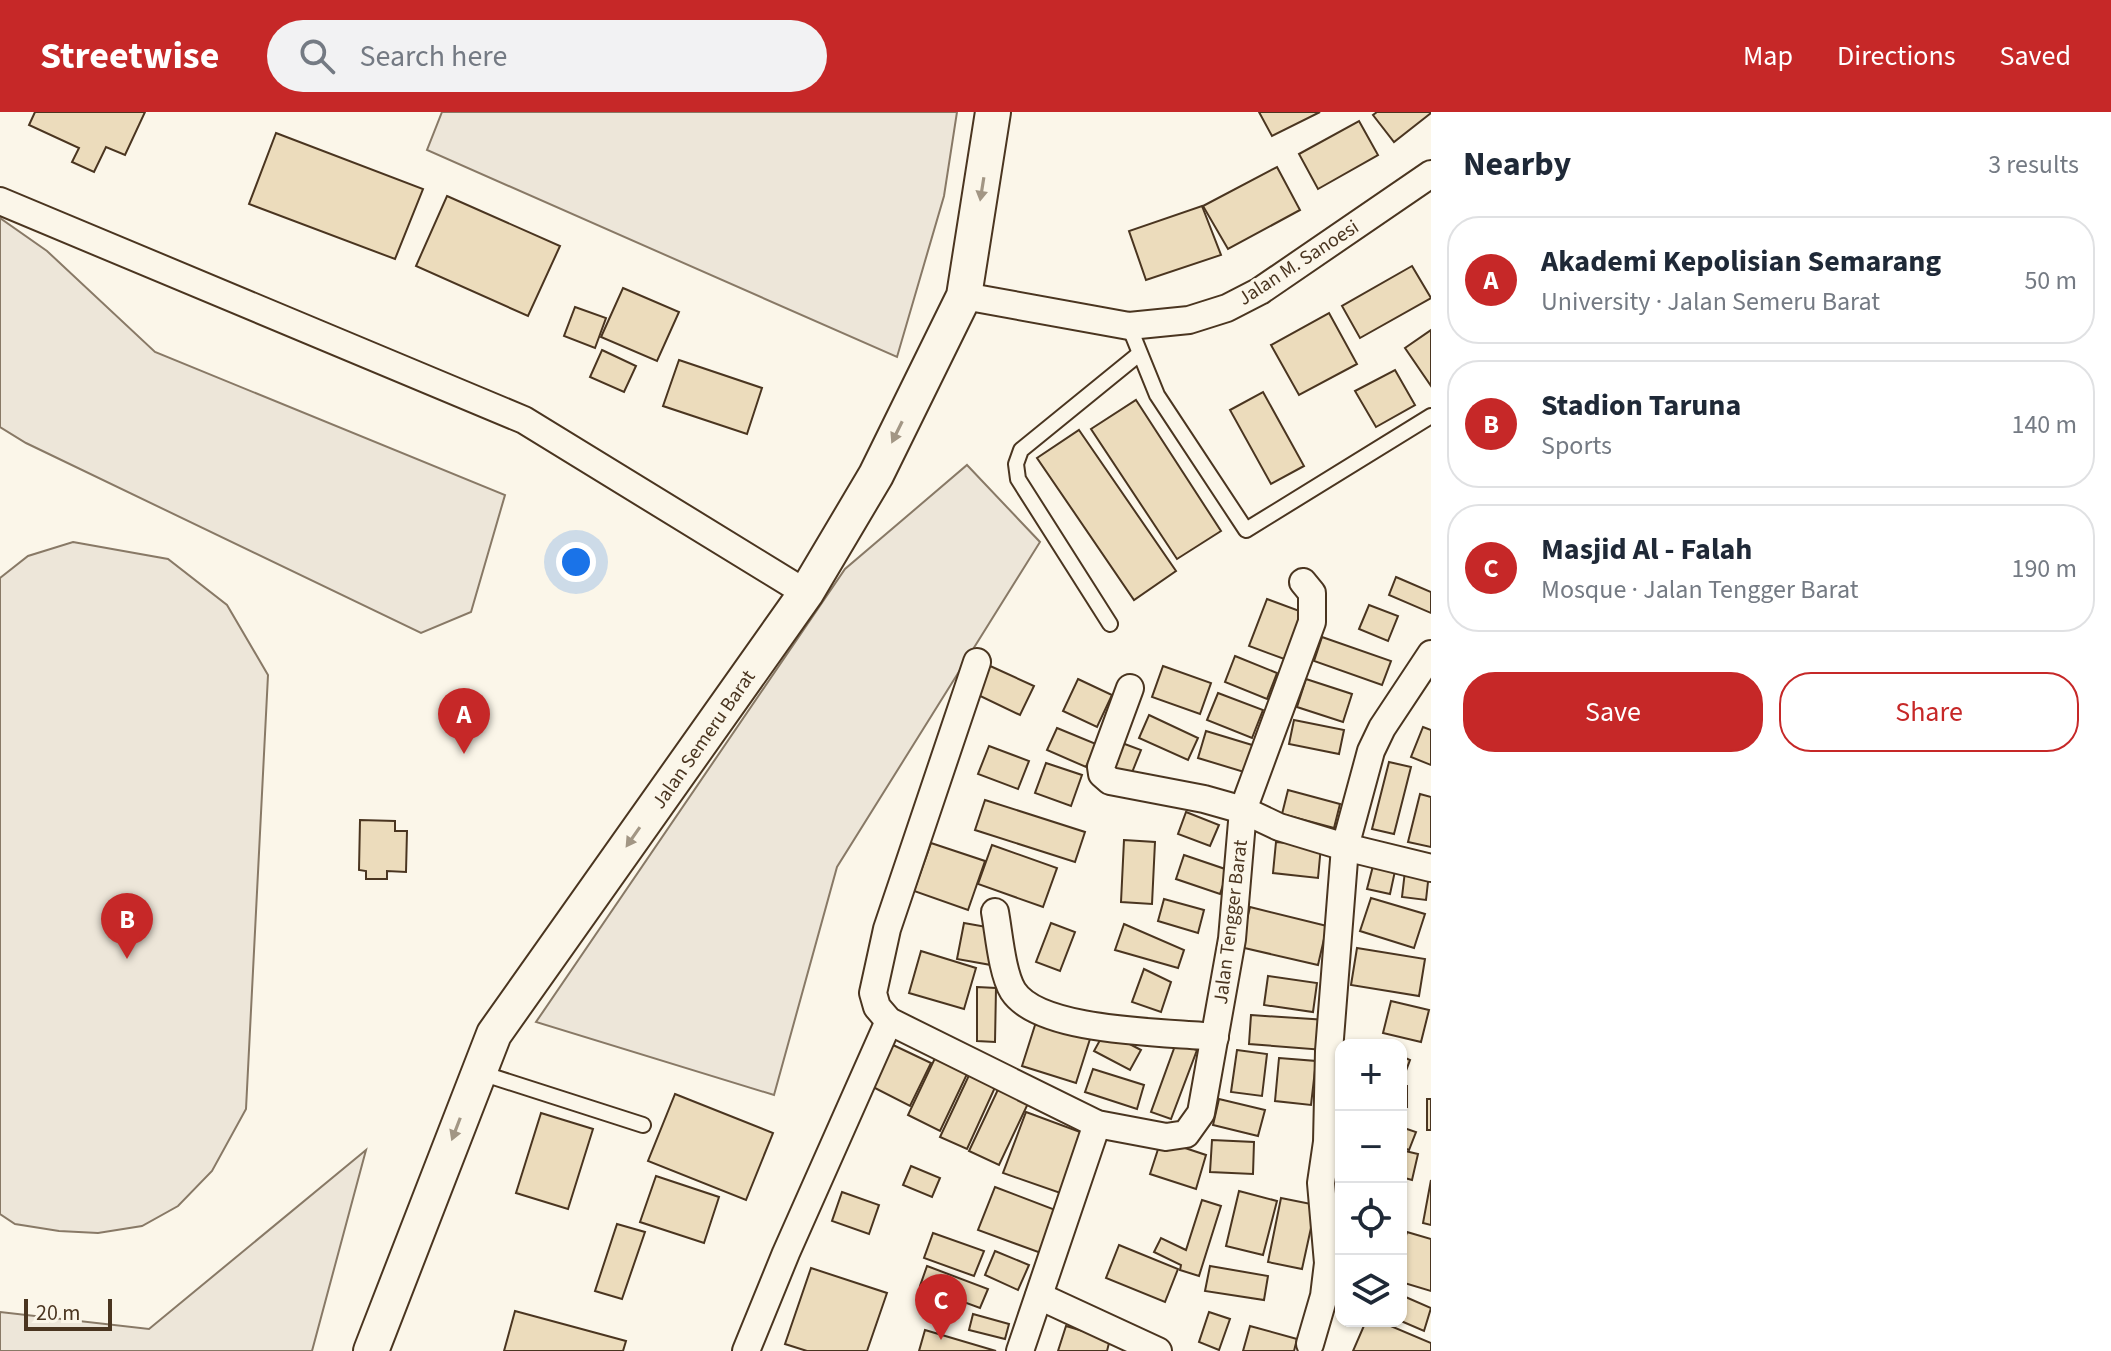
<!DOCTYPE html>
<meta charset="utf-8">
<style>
body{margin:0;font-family:"Source Sans 3",sans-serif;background:#f2f2f3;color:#1f2937}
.controls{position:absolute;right:24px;bottom:24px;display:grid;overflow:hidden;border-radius:16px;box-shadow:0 2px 6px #0004}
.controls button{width:72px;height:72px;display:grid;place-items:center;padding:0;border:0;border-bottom:2px solid #e0e1e3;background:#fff;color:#1f2937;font:40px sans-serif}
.scale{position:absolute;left:24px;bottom:20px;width:88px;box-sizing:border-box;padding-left:8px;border:4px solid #4a3520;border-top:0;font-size:22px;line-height:28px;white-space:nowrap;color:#4a3520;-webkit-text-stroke:6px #fbf6e9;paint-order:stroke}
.you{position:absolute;left:576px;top:450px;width:28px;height:28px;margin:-20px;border:6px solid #fff;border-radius:50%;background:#1a73e8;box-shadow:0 0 0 12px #1a73e833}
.badge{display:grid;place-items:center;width:52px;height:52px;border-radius:50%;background:#c62828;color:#fff;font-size:26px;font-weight:700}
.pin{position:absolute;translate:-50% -66px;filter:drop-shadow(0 2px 4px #0008)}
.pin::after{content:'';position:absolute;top:42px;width:28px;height:24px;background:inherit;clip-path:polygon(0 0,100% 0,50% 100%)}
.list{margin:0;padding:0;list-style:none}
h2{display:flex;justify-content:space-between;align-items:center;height:104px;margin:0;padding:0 32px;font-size:34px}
h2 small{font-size:26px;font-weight:400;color:#747a83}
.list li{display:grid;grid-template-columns:52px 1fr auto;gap:24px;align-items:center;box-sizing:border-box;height:128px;margin:0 16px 16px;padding:0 16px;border:2px solid #e0e1e3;border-radius:32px}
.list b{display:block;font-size:30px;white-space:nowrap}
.list p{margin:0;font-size:26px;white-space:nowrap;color:#747a83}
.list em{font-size:26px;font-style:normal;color:#747a83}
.actions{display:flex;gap:16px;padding:24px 32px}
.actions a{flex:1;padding:18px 0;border:2px solid #c62828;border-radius:32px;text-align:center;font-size:28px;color:#c62828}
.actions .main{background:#c62828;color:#fff}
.icon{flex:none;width:44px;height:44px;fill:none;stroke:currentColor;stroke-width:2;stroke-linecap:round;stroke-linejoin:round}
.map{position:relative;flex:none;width:1431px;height:1239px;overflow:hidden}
header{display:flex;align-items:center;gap:48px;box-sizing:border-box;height:112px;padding:0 40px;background:#c62828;color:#fff}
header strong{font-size:38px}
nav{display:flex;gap:44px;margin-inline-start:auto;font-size:28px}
.search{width:560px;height:72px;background:#f2f2f3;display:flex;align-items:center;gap:20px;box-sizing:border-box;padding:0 28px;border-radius:44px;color:#747a83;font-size:30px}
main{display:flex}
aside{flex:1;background:#fff}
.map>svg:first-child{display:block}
.green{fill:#ede6d9;stroke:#887966;stroke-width:2}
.building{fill:#ecdcbc;stroke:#4a3520;stroke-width:2}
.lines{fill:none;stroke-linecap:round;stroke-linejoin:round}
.service-casing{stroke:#4a3520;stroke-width:18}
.minor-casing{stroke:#4a3520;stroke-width:30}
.tertiary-casing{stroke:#4a3520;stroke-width:38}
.service{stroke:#fbf6e9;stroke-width:14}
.minor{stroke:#fbf6e9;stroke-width:26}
.tertiary{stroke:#fbf6e9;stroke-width:34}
.oneway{fill:#a29684}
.labels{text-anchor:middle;stroke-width:6;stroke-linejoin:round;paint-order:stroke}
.street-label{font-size:20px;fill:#4a3520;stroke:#fbf6e9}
</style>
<header>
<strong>Streetwise</strong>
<div class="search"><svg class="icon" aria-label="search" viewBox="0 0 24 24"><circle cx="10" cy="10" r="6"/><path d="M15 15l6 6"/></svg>Search here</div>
<nav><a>Map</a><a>Directions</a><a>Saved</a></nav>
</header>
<main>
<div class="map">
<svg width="1431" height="1239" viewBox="0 0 1431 1239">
<rect width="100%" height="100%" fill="#fbf6e9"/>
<g class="green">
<path d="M442,0H957L944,84L897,245L427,38Z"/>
<path d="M0,106L47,139L155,240L505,383L471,500L421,521L26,331L0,315Z"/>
<path d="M967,353L1040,430L837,755L774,983L536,910L845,457Z"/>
<path d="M73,430L168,447L227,493L268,563L246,997L212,1059L178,1094L142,1114L98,1121L59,1119L15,1112L0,1102V466L28,444Z"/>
<path d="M366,1038L312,1239H0V1200L149,1217Z"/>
</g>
<g class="building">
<path d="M35,0H145L125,43L106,35L94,60L72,50L79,36L29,13Z"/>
<path d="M1259,0H1320L1272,24Z"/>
<path d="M1377,0H1431V1L1394,30L1373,3Z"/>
<path d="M1359,9L1378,43L1318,77L1299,42Z"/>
<path d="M276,21L423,77L395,147L249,92Z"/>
<path d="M1277,55L1300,98L1228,137L1203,94Z"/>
<path d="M447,84L560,134L528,204L416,154Z"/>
<path d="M1202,94L1221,143L1146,168L1129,119Z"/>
<path d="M1412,154L1431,186L1360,226L1342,194Z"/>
<path d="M623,176L679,200L657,249L601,225Z"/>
<path d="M575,195L606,206L595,236L564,224Z"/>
<path d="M1329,201L1357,252L1299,283L1271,233Z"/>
<path d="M1431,218V274L1405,236Z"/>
<path d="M602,238L636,254L624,280L590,265Z"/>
<path d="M679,248L762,276L747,322L663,294Z"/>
<path d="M1395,258L1415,293L1376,315L1355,279Z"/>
<path d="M1263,280L1304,354L1271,372L1230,298Z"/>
<path d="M1136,288L1221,419L1177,447L1091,317Z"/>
<path d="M1079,318L1176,459L1134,488L1037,346Z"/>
<path d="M1396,465L1431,480V501L1389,483Z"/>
<path d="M1267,487L1305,501L1287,548L1249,534Z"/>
<path d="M1369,493L1398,504L1388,529L1359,517Z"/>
<path d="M1322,525L1391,549L1382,573L1314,549Z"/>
<path d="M1235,544L1277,561L1267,587L1225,570Z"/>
<path d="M988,553L1034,574L1020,603L974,581Z"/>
<path d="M1163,554L1211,571L1200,602L1152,585Z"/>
<path d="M1078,567L1112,583L1097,615L1063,599Z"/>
<path d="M1306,567L1352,582L1343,610L1297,595Z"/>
<path d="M1218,581L1263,598L1252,626L1207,608Z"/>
<path d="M1149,603L1198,626L1188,648L1139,626Z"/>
<path d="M1294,608L1344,618L1339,642L1289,632Z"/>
<path d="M1423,615L1431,618V653L1411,645Z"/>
<path d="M1057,616L1096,632L1086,655L1047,638Z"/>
<path d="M1206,619L1262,636L1254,663L1198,646Z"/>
<path d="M1122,631L1141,638L1131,663L1112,656Z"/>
<path d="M989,634L1029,649L1018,677L978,662Z"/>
<path d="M1389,650L1411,655L1394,722L1372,717Z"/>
<path d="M1046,651L1082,663L1071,694L1035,681Z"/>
<path d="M1288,678L1340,692L1334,716L1282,702Z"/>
<path d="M1420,682L1431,685V735L1408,730Z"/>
<path d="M985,688L1085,720L1075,750L975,718Z"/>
<path d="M1186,700L1219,713L1210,734L1178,722Z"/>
<path d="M360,708L395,709V719H407L406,760L387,759V767H366V759L359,758Z"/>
<path d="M1124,728L1155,730L1152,792L1121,790Z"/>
<path d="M1276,730L1321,734L1318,766L1273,761Z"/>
<path d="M931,731L985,749L968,798L914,779Z"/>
<path d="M992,733L1057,756L1043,795L978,772Z"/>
<path d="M1184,743L1228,758L1220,782L1176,767Z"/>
<path d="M1373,754L1395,759L1390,782L1367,777Z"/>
<path d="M1405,759L1429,761L1426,788L1402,785Z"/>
<path d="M1371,786L1425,802L1414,836L1360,819Z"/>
<path d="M1164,787L1204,798L1198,821L1158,809Z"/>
<path d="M1250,795L1327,814L1318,853L1240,835Z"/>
<path d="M964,811L998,817L991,853L957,847Z"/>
<path d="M1051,811L1075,820L1060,859L1036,850Z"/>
<path d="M1124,812L1184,838L1178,856L1115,838Z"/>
<path d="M1357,836L1425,847L1419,884L1351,873Z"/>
<path d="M921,839L976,856L964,897L909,881Z"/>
<path d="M1144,857L1171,870L1161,900L1132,890Z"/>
<path d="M1268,864L1317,871L1313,900L1264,893Z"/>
<path d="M977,875L996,876L995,930L977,929Z"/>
<path d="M1391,889L1429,898L1421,930L1383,921Z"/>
<path d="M1251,903L1327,908L1324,938L1249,932Z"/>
<path d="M1036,910L1090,927L1076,971L1022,954Z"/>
<path d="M1105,919L1141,938L1130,958L1094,939Z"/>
<path d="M1176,931L1197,938L1171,1007L1151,1000Z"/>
<path d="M891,932L931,951L910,994L871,974Z"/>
<path d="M1237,938L1267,942L1262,984L1231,980Z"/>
<path d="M936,944L968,960L940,1019L908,1003Z"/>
<path d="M1401,944L1410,948L1404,964L1401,963Z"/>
<path d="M1279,946L1316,949L1311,993L1275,989Z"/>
<path d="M1093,957L1144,973L1137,997L1085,980Z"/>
<path d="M971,959L997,971L967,1037L940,1025Z"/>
<path d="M1002,969L1032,983L999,1053L969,1039Z"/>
<rect x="1401" y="974" width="6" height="21"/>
<path d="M675,982L773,1021L746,1088L648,1049Z"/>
<path d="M1219,987L1265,998L1258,1024L1213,1013Z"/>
<rect x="1427" y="987" width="4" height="31"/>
<path d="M1026,1000L1091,1024L1069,1084L1003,1061Z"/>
<path d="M541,1001L593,1017L568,1097L516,1081Z"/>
<path d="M1401,1015L1416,1020L1409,1038L1401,1035Z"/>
<path d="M1161,1028L1206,1043L1196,1077L1150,1062Z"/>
<path d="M1212,1028L1254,1030L1253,1062L1210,1060Z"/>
<path d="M1401,1038L1418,1042L1412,1068L1401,1065Z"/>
<path d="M911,1054L940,1066L932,1085L903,1073Z"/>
<path d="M656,1064L719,1085L704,1131L640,1110Z"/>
<path d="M1431,1068V1113L1423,1111Z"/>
<path d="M995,1075L1058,1099L1041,1141L978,1118Z"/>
<path d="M1239,1079L1277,1089L1263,1143L1226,1134Z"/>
<path d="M842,1080L879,1093L869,1122L832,1109Z"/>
<path d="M1281,1086L1316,1093L1302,1157L1268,1150Z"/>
<path d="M1202,1088L1221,1094L1199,1164L1180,1158L1181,1153L1154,1140L1161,1126L1186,1138Z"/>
<path d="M617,1112L645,1120L622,1187L595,1179Z"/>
<path d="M1407,1120L1431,1127V1179L1401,1170V1142Z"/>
<path d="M933,1121L984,1139L974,1164L924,1146Z"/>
<path d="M1119,1133L1178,1157L1165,1190L1106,1166Z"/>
<path d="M995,1139L1029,1153L1018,1178L985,1163Z"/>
<path d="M927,1154L988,1177L980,1196L920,1174Z"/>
<path d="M1210,1154L1268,1164L1264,1188L1205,1179Z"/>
<path d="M811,1156L887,1181L867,1239H807L785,1232Z"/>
<path d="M1401,1183L1431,1196L1424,1219L1401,1209Z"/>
<path d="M515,1199L626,1229L623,1239H504Z"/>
<path d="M1209,1200L1230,1207L1219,1238L1199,1230Z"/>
<path d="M973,1202L1009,1212L1005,1227L969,1218Z"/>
<path d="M1366,1209H1379L1431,1231V1239H1353Z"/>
<path d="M1066,1214L1110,1227L1107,1239H1058Z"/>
<path d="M1250,1214L1297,1227L1294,1239H1243Z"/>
<path d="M925,1218L996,1239H919Z"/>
</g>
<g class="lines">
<defs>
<g id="service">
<path d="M1129,214L1157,283L1246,418L1431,304"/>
<path d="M1110,512L1018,367L1016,352L1021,338L1139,242"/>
<path d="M478,960L643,1013"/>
</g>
<g id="minor">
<path d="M0,89L524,308L806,481"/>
<path d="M964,184L1129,214L1189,208L1227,196L1260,179L1431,62"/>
<path d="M977,550L887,817L873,881L877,895L889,909L1097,1012L1166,1025L1186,1022L1201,1001L1232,827L1243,698L1312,510V481L1303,470"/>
<path d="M1130,576L1101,655L1102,662L1110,669L1204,687L1243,698L1279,715L1345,735L1431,756"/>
<path d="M995,800C999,822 1002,861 1013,879C1040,921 1168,920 1215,925"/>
<path d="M1039,1184L1158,1239"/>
<path d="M1310,1232L1324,1184L1328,1151L1321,1071L1327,1030L1329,939L1345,735L1371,639L1382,616L1431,542"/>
<path d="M746,1239L786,1141L889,909"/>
<path d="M1020,1239L1097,1012"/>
</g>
<path id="tertiary" d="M371,1239L494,922L806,481L876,363L964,184L993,0"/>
</defs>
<use href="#service" class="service-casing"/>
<use href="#minor" class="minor-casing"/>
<use href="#tertiary" class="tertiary-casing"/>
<use href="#service" class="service"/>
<use href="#minor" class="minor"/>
<use href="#tertiary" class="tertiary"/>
</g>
<defs><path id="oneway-solid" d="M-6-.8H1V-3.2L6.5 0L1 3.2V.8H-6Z" transform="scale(2)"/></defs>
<g class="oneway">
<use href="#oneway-solid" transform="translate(982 77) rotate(99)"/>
<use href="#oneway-solid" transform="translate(897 320) rotate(116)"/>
<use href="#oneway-solid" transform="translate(633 725) rotate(125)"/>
<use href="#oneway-solid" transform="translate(456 1017) rotate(111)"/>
</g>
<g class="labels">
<g class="street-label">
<text transform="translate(1298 150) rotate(-33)" y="7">Jalan M. Sanoesi</text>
<text transform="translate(703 627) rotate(-55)" y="7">Jalan Semeru Barat</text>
<text transform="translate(1230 810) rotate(-83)" y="7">Jalan Tengger Barat</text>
</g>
</g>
</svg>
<div class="controls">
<button>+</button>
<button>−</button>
<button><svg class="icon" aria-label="locate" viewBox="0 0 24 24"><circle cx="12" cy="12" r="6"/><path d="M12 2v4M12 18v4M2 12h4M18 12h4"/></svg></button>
<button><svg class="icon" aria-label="layers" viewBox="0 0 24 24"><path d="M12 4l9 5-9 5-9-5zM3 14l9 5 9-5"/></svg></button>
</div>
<div class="scale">20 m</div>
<div class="you"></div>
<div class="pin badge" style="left:464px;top:642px">A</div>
<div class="pin badge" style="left:127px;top:847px">B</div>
<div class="pin badge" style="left:941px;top:1228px">C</div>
</div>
<aside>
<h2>Nearby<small>3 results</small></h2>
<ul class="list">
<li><span class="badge">A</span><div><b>Akademi Kepolisian Semarang</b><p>University · Jalan Semeru Barat</p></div><em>50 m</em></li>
<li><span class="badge">B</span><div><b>Stadion Taruna</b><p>Sports</p></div><em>140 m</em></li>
<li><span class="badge">C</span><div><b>Masjid Al - Falah</b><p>Mosque · Jalan Tengger Barat</p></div><em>190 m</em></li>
</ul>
<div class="actions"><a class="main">Save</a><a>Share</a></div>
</aside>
</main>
